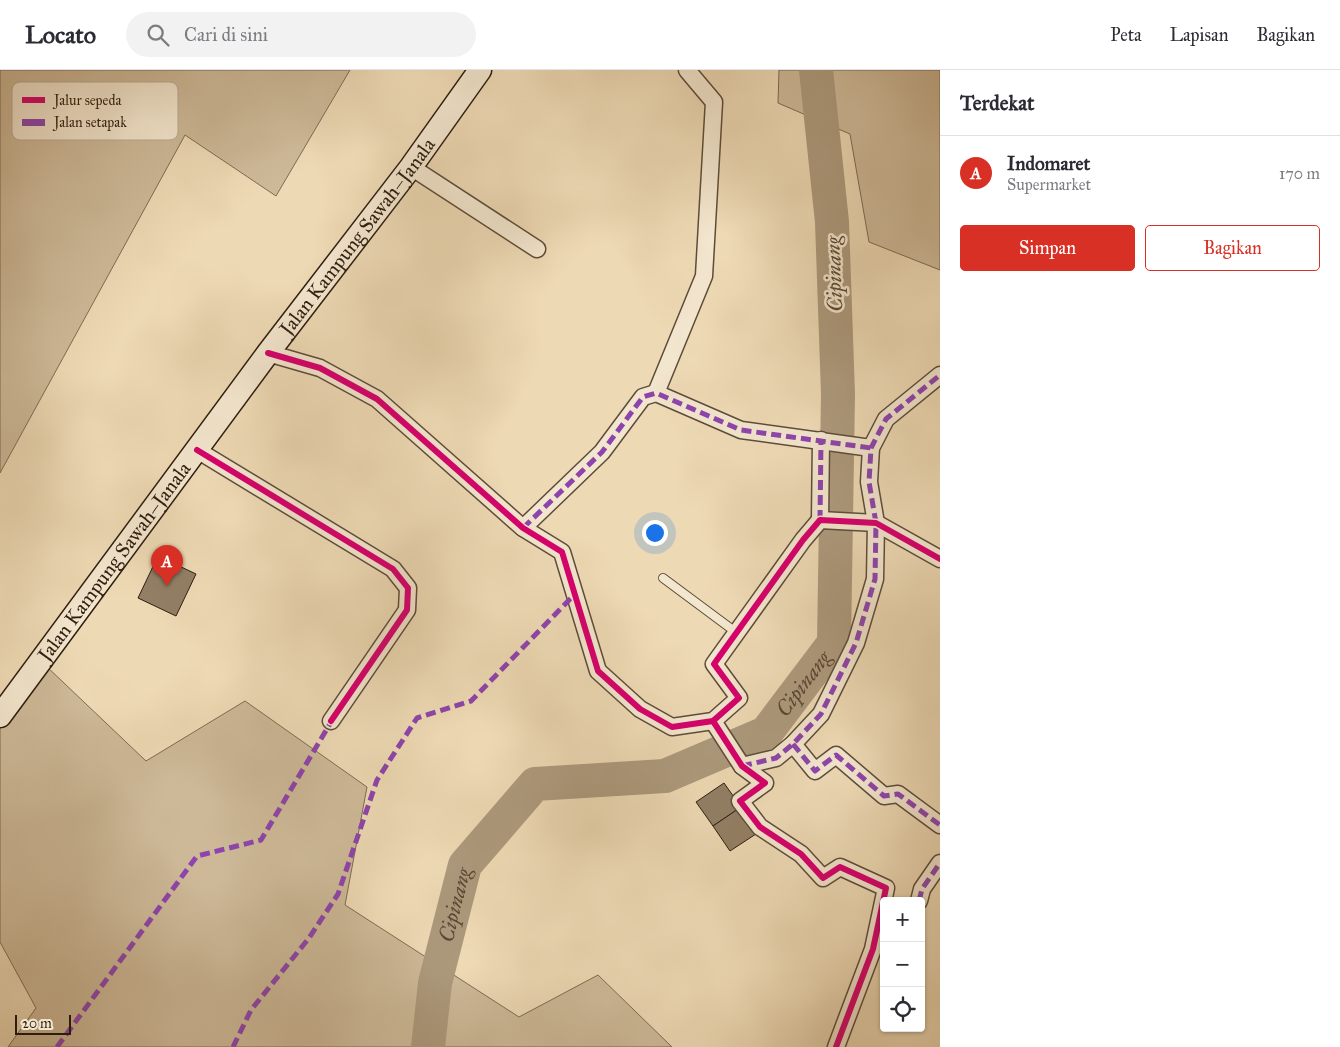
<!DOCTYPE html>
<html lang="id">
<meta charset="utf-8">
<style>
body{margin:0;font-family:"IM FELL Great Primer",serif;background:#f2f2f3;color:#2b2b33}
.controls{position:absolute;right:15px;bottom:15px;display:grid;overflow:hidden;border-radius:5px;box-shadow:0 1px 4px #0004}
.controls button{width:45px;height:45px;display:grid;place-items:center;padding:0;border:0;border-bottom:1px solid #e1e1e2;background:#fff;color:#2b2b33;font:25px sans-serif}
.scale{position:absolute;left:15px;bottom:12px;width:56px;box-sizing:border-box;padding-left:5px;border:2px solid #2f1d10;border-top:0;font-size:14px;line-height:18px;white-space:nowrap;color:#2f1d10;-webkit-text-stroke:4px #f3e6ce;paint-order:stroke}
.you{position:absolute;left:654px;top:462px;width:18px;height:18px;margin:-12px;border:4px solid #fff;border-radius:50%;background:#1a73e8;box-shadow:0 0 0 8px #1a73e833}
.badge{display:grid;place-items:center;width:32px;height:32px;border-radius:50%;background:#d93025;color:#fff;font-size:16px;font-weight:700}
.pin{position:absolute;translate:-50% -41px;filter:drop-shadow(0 1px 2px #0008)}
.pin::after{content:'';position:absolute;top:26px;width:18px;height:15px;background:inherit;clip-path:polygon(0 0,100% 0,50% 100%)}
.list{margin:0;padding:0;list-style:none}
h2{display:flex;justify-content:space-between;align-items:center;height:65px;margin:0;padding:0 20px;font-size:21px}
h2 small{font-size:16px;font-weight:400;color:#7c7c81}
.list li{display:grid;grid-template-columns:32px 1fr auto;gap:15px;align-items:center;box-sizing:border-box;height:75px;padding:0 20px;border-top:1px solid #e1e1e2}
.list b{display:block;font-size:19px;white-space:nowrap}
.list p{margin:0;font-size:16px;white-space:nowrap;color:#7c7c81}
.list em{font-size:16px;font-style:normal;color:#7c7c81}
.actions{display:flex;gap:10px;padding:15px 20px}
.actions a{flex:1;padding:11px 0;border:1px solid #d93025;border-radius:5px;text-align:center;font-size:18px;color:#d93025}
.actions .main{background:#d93025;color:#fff}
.icon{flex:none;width:28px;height:28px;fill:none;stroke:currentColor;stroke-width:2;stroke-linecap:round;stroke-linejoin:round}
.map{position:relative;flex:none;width:940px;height:977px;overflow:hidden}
header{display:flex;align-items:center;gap:30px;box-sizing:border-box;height:70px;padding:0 25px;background:#fff;border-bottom:1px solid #e1e1e2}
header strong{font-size:24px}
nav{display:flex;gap:28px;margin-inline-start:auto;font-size:18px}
.search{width:350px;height:45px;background:#f2f2f3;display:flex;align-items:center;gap:12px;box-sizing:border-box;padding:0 18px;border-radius:28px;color:#7c7c81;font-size:19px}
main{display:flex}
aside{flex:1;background:#fff}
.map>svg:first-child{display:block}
.green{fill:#cdb998;stroke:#7e6b54}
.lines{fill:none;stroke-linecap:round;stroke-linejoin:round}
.river{stroke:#ac997c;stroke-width:34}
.building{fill:#927f65;stroke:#2f1d10}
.lane-casing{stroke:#5e4c39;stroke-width:10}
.street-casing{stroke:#5e4c39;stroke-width:19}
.secondary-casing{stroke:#2f1d10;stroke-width:25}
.lane{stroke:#f3e6ce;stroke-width:8}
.street{stroke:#f3e6ce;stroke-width:16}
.secondary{stroke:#f3e6ce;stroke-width:22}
.quiet{stroke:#8e44ad;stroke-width:5;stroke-dasharray:10 5;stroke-linecap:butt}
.cycleway-casing{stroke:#f3e6ce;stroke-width:9}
.cycleway{stroke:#d6006c;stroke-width:6}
.labels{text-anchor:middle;stroke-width:5;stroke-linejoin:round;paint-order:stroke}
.street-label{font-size:20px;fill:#2f1d10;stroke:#f3e6ce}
.water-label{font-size:21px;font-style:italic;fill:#5b4836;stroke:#f3e6ce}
.key{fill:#f3e6ce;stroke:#b8aa95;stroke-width:1}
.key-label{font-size:14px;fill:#2f1d10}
</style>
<header>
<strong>Locato</strong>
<div class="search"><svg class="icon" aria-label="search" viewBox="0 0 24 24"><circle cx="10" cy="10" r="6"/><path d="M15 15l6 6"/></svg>Cari di sini</div>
<nav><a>Peta</a><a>Lapisan</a><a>Bagikan</a></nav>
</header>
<main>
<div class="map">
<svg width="940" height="977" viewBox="0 0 940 977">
<rect width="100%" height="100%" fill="#edd9b4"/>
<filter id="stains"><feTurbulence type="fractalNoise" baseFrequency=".004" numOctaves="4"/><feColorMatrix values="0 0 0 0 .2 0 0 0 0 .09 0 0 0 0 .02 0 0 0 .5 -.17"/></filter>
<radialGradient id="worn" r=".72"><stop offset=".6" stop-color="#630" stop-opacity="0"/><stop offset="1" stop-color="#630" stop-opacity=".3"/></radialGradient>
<g class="green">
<path d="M0,0H350L276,126L185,65L0,403Z"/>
<path d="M779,0H940V200L869,172L850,64L778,33Z"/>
<path d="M45,595L146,691L245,631L367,717L345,835L519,947L598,905L672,977H8L36,938L0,872V654Z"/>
</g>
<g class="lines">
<path class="river" id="s1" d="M428,977L435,913L465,795L535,714L665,706L766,663L834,573L838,324L832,152L816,0"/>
</g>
<g class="building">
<path d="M158,486L196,504L176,546L138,528Z"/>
<path d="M724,713L741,737L713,756L696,732Z"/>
<path d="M741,737L759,762L730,781L713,756Z"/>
</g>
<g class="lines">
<defs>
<path id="lane" d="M663,508L737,563"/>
<g id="street">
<path d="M411,97L537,179"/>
<path d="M268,283L320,298L377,329L523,458L562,482L598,601L640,639L672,657L713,651L739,628L714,594L803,470L820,450L876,453L940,489"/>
<path d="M656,323L704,206L714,32L687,0"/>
<path d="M197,380L393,499L408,518L407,540L331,651"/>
<path d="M820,450L821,370"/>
<path d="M523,458L602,382L643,327L656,323L741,360L871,378"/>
<path d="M713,651L742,696L765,713L740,731L760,757L801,784L823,808L840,797L886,818L873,879L836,977"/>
<path d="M793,674L815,701L836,685L884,726L898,724L940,755"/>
<path d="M742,696L776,688L793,674L821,644L856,573L875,509L876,453L869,412L871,378L886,349L940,305"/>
<path d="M919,831L922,819L940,793"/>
</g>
<g id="secondary">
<path id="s2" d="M0,646L268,283L411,97L480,0"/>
</g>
</defs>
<use href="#lane" class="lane-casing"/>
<use href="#street" class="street-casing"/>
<use href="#secondary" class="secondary-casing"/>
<use href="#lane" class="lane"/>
<use href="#street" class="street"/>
<use href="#secondary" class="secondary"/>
<g class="quiet">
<path d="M820,450L821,370"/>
<path d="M523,458L602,382L643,327L656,323L741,360L871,378"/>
<path d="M793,674L815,701L836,685L884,726L898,724L940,755"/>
<path d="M742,696L776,688L793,674L821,644L856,573L875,509L876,453L869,412L871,378L886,349L940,305"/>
<path d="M919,831L922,819L940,793"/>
<path d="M57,977L197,786L261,770L334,647"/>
<path d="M233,977L251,940L309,868L338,824L377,710L417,648L471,631L576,523"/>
</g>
<defs>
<g id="cycleway">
<path d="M268,283L320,298L377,329L523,458L562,482L598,601L640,639L672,657L713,651L739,628L714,594L803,470L820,450L876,453L940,489"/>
<path d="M197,380L393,499L408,518L407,540L331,651"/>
<path d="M713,651L742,696L765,713L740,731L760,757L801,784L823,808L840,797L886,818L873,879L836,977"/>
</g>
</defs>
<use href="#cycleway" class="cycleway-casing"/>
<use href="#cycleway" class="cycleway"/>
</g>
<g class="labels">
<g class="street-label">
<text dy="7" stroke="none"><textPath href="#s2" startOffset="598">Jalan Kampung Sawah–Janala</textPath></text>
<text dy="7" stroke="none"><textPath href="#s2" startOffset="192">Jalan Kampung Sawah–Janala</textPath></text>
</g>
<g class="water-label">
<text transform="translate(834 204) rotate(-92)" y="7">Cipinang</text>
<text dy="7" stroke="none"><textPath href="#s1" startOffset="595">Cipinang</textPath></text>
<text dy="7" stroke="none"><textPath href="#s1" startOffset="145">Cipinang</textPath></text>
</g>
</g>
<rect x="12" y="12" width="166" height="58" rx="8" class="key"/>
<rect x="22" y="27" width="23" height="6" fill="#d6006c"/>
<rect x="22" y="49" width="23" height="7" fill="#8e44ad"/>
<g class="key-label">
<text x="54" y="35">Jalur sepeda</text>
<text x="54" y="57">Jalan setapak</text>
</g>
<rect width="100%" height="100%" filter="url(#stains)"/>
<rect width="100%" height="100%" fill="url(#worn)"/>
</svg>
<div class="controls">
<button>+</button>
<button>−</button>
<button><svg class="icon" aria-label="locate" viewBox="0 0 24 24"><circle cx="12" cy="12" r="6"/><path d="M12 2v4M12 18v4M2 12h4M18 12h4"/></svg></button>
</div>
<div class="scale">20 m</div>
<div class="you"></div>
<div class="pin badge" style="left:167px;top:516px">A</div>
</div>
<aside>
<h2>Terdekat<small></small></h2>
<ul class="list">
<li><span class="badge">A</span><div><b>Indomaret</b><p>Supermarket</p></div><em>170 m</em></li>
</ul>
<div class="actions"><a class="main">Simpan</a><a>Bagikan</a></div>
</aside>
</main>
